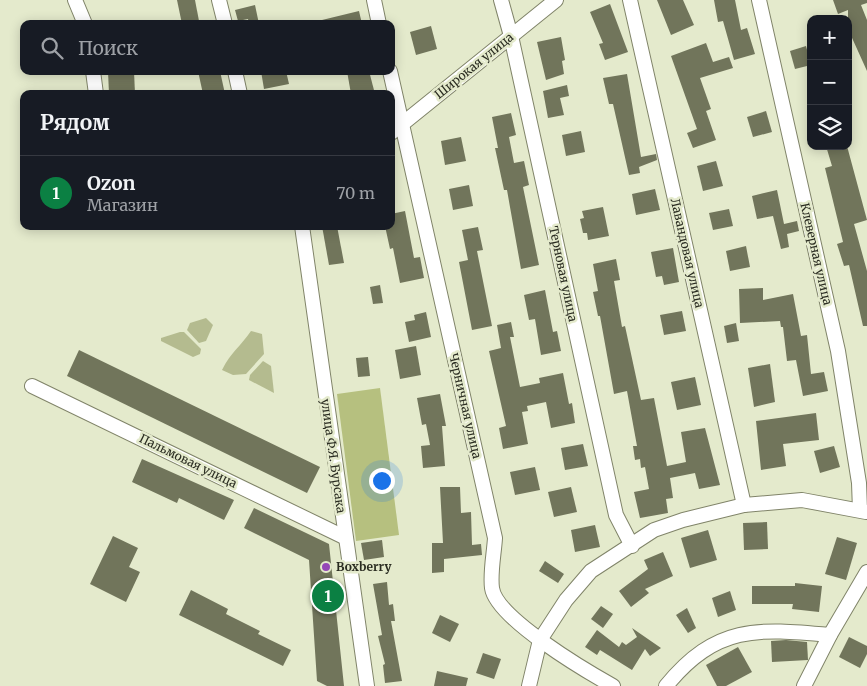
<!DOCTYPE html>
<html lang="ru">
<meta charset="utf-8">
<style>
body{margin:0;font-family:Merriweather,serif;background:#242831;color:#f1f3f6}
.controls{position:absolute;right:15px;top:15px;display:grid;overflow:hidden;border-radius:10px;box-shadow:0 2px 12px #0003}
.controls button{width:45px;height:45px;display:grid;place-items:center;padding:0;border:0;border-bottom:1px solid #363941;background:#171b24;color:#f1f3f6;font:25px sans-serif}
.you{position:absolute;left:381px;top:480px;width:18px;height:18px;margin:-12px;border:4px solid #fff;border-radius:50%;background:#1a73e8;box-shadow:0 0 0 8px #1a73e833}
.badge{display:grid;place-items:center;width:32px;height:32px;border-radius:50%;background:#0b8043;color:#fff;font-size:16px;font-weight:700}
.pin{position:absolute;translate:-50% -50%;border:2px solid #fff;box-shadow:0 1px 5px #0006}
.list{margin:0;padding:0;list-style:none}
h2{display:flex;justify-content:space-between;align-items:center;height:65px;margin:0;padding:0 20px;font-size:21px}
h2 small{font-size:16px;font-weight:400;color:#9ea1a6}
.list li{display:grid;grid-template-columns:32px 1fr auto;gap:15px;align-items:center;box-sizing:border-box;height:75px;padding:0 20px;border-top:1px solid #363941}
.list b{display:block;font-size:19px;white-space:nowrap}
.list p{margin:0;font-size:16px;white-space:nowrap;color:#9ea1a6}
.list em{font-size:16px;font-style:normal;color:#9ea1a6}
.icon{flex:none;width:28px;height:28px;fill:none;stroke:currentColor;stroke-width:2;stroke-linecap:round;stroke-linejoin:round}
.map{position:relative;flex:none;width:867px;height:686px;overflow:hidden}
.search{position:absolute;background:#171b24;box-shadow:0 2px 12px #0003;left:20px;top:20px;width:375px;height:55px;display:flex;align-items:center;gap:12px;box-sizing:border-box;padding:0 18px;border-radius:10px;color:#9ea1a6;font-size:19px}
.panel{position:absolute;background:#171b24;box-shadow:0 2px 12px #0003;left:20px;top:90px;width:375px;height:140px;border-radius:10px}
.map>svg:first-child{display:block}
.green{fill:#b4bb8f}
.forest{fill:#b6c07f}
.building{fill:#71755b}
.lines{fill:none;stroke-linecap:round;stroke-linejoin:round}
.minor-casing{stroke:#808469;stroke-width:16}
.minor{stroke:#fff;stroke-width:14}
.poi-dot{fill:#9547b7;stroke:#e4eacc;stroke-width:2}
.labels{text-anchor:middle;stroke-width:5;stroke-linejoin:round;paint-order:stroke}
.street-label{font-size:12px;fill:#2a2c21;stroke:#e4eacc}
.poi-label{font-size:12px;font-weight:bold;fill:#2a2c21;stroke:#e4eacc;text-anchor:start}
</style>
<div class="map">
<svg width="867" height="686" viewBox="0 0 867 686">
<rect width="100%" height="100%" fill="#e4eacc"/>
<g class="green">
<path d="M206,318L213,325L206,341L199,343L187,330L190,323Z"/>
<path d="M251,331L262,334L264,354L246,374L233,375L222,370C231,352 240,347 251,331Z"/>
<path d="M180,332H184L201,349L200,354L193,357L161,341V338Z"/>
<path d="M263,361L271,366L274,393L249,380L250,375Z"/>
</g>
<path class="forest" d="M380,388L399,535L356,541L337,394Z"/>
<g class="building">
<path d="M177,0H195L199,21L182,24Z"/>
<path d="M657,0H683L694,25L671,35Z"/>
<path d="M714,0H735L741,30L747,28L755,54L734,60L723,21L718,22Z"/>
<path d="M833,0H867V3L861,5L867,20V71L848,29V10L838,14Z"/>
<path d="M610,4L628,52L605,60L599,44L603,43L590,12Z"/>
<path d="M255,5L259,24H249L248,19L238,21L235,10Z"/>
<path d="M359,11L362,24H322V20Z"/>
<path d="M431,26L437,49L416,55L410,32Z"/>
<path d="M561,37L565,60L562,61L564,74L546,80L537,42Z"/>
<path d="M706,43L713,62L729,57L733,68L700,78L711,109L706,111L716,140L693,148L687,133L697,129L671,56Z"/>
<path d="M806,46L811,65L795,69L790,51Z"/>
<path d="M108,71H134L135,94H109Z"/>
<path d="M198,71H220L225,94H203Z"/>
<path d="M261,71H286L289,84L264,89Z"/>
<path d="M347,71H369L375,94H351Z"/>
<path d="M627,74L641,157L656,154L657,160L639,167L640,173L629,175L613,104H609L603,78Z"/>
<path d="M567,85L569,96L560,98L564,115L548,118L543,91Z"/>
<path d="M766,111L772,132L753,137L747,117Z"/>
<path d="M511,113L516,135L509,137L514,163L524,161L529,185L523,187L539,265L521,269L507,190H504L495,148H498L492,117Z"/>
<path d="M581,131L585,152L566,156L562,135Z"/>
<path d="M461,137L466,161L445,165L441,141Z"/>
<path d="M826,146H847L867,220L854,224L867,271V326H863L849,265L844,266L837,244L843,242L825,168L832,166Z"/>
<path d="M716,161L723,186L703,191L697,166Z"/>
<path d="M469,185L473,206L453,210L449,189Z"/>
<path d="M655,189L660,210L636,215L632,194Z"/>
<path d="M777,190L784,224L797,221L799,231L787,234L789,247L781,249L773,216L757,219L752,196Z"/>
<path d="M603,207L609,236L588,240L587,233H583L580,219L584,218L582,211Z"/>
<path d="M729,209L733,226L713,230L709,213Z"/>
<path d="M405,211L414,258L420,257L424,278L400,283L393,248L390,249L385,226H391V214Z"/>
<path d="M322,226H337L344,263L329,265Z"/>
<path d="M478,227L483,250L477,251L492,326L472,330L459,262L468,260L462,230Z"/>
<path d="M746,246L750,267L730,271L726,251Z"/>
<path d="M673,248L679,282L664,285L662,276L656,277L651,252Z"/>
<path d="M616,259L620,280L614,281L622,327L625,326L641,400L654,398L667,466L686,462L681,432L705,428L720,485L699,489L695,473L670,478L673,498L666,499L668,513L640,518L634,492L649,489L645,467L641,468L640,459L635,460L633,446H637L627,391L614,394L600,316H598L593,292L598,291L593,264Z"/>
<path d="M380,285L383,303L373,304L370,287Z"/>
<path d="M763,288V300L793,294L801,336L807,335L811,374L824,372L828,391L803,396L796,360L787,361L783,327H781L780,321L740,323L739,289Z"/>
<path d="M545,290L553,332L557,331L561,351L541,355L535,319L529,320L524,295Z"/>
<path d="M682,311L686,331L664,335L660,315Z"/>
<path d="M426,312L431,337L409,342L405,322L415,320L414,315Z"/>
<path d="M511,322L514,337H510L520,387L540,383L539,378L563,373L569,404L572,403L575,423L551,428L546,402L527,406L528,411L522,412L528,444L503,449L499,428L506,426L489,351L501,348L497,325Z"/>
<path d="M736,323L739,341L727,343L724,326Z"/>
<path d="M416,346L421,375L400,379L395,350Z"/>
<path d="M79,350L320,467L307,493L67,376Z"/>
<path d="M368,357L370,376L358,377L356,358Z"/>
<path d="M770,364L775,402L754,407L748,368Z"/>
<path d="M695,377L701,405L677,410L671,382Z"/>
<path d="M440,394L446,426H442L445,466L423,468L421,446L430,445L426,424L422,425L417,398Z"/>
<path d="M816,413L819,440L783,444L786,466L761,470L756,421Z"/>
<path d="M583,444L588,466L565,470L561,448Z"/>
<path d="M834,446L840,467L820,473L814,451Z"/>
<path d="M142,459L234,500L224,520L179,498L177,503L132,482Z"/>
<path d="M535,467L540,490L515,495L510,472Z"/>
<path d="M440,487H460L461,513L471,512L472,545L481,544L482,555L444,559V572L432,573V543H443Z"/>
<path d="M571,487L577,512L554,517L548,492Z"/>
<path d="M254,508L329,544L344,686H327L317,681L309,560L244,528Z"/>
<path d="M767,522L768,549L744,550L743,523Z"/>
<path d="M595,525L600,547L575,552L571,530Z"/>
<path d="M708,530L717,560L690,568L681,538Z"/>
<path d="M113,536L138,548L129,567L140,572L126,602L90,584Z"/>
<path d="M837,537L857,543L846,580L825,574Z"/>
<path d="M382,540L384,557L364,560L361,543Z"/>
<path d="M663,552L673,576L645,589L649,593L631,607L619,591L648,569L644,560Z"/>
<path d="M545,561L564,574L558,583L539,571Z"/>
<path d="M387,582L389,605L393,604L395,621H391L402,681L385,683L383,665L385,664L378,636L382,635L373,584Z"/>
<path d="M795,583L822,586L819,612L792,609L793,604H752V586H795Z"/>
<path d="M191,590L228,609L226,614L260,631L258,634L291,650L283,666L179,615Z"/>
<path d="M730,591L736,610L718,617L712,598Z"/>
<path d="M601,606L613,614L603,628L591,619Z"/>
<path d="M687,608L696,628L688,633L676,615Z"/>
<path d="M440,615L459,624L450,642L432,633Z"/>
<path d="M632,628L661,648L650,656L645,649L632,670L600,650L597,655L585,647L597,630L619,647L622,642L626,645L637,637Z"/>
<path d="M849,637L867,646V654L860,668L839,657Z"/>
<path d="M786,640L807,642L808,660L772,662L771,641Z"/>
<path d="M738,647L752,672L726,686H717L706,665Z"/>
<path d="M483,653L501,659L494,679L476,673Z"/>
<path d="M437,671L468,678L466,686H434Z"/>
</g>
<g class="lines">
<defs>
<g id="minor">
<path d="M75,0L85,24"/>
<path d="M219,0L225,24"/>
<path d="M374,0L379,24"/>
<path d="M501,0L511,36L616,515L632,546"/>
<path d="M630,0L744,505"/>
<path d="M759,0L838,351L859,483L860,510"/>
<path d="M93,71L96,94"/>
<path d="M235,71L240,94"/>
<path d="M390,71L495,538C494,554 490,573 492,588C496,618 586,671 613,686"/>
<path d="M391,133L556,0"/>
<path d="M302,226L367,686"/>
<path d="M32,386L344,537"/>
<path d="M529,686L540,640L566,600L591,571L654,530L683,520L744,505L802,500L866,512"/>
<path d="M666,686C716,625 757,628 830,635"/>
<path d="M804,686L830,635L867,572"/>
</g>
</defs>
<use href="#minor" class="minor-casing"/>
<use href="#minor" class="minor"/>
</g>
<circle class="poi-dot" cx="326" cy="567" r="5"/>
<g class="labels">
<g class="street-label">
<text transform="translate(474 66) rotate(-39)" y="4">Широкая улица</text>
<text transform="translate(687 253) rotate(77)" y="4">Лавандовая улица</text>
<text transform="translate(816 254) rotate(77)" y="4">Клеверная улица</text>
<text transform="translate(563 274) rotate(78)" y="4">Терновая улица</text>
<text transform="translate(465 406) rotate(77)" y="4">Черничная улица</text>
<text transform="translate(333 456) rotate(82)" y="4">улица Ф.Я. Бурсака</text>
<text transform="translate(188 461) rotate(26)" y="4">Пальмовая улица</text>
</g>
<g class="poi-label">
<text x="336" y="571">Boxberry</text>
</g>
</g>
</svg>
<div class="controls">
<button>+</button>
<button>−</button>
<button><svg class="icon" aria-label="layers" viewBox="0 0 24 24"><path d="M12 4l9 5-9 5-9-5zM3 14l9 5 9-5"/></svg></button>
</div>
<div class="you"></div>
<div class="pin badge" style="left:328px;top:596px">1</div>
<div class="search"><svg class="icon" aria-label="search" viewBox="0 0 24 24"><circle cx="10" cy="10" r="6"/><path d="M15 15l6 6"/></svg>Поиск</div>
<section class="panel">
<h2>Рядом<small></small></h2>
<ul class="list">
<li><span class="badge">1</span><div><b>Ozon</b><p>Магазин</p></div><em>70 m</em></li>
</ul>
</section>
</div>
